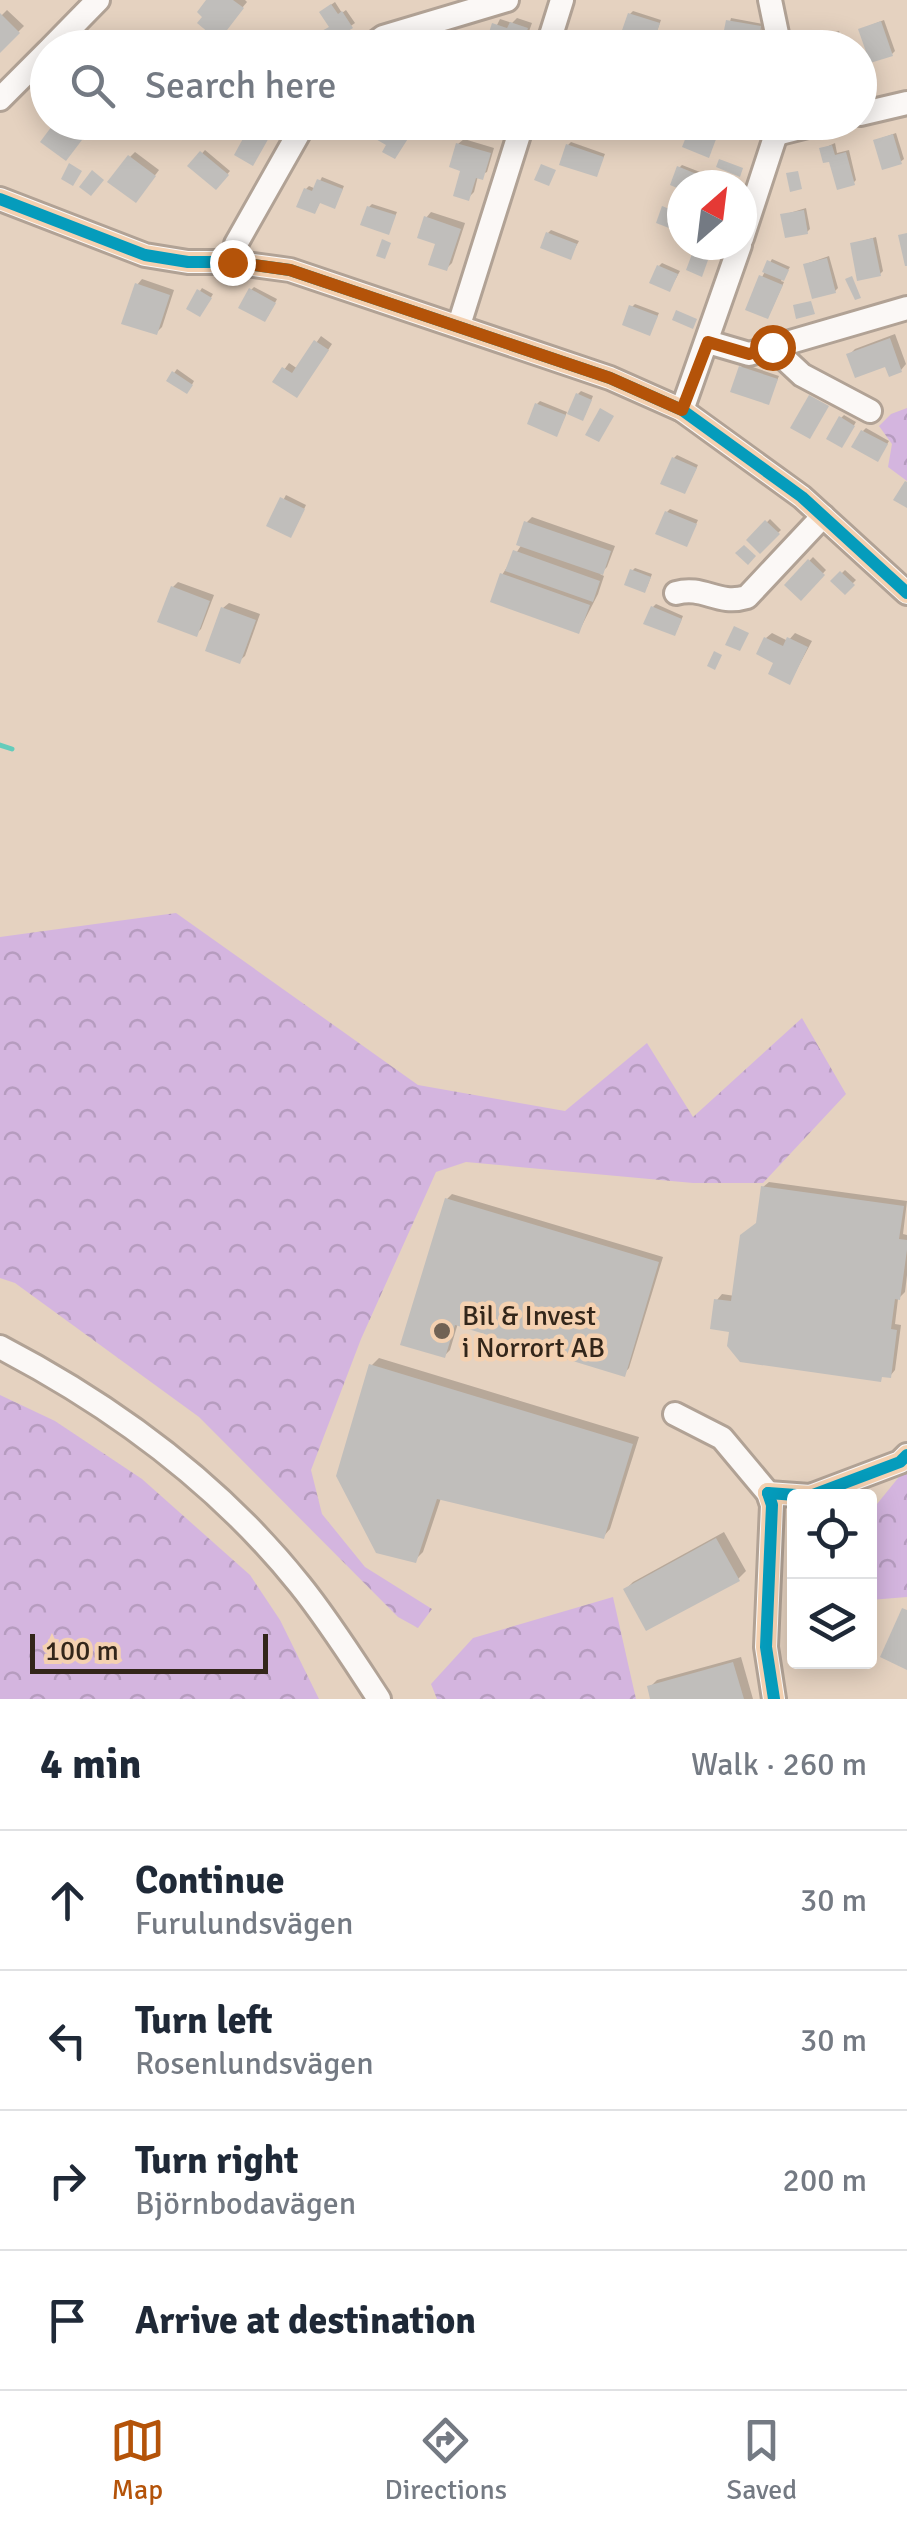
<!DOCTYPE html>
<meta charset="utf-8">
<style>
body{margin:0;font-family:Signika,sans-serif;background:#f2f2f3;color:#1f2937}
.controls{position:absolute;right:30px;bottom:30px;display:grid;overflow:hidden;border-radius:10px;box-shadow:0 5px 25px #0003}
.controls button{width:90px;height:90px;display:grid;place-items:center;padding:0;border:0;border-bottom:2px solid #e0e1e3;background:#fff;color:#1f2937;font:50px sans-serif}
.compass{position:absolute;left:667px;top:170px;width:90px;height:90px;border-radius:50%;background:#fff;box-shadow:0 5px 25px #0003;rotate:28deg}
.scale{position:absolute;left:30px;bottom:25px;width:238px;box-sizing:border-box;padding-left:10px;border:5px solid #33261a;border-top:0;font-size:28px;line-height:35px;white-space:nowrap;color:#33261a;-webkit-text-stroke:8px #f4d1b1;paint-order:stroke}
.stop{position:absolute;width:30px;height:30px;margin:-22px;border:8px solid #b45309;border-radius:50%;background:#fff}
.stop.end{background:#b45309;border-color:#fff;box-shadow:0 2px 10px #0008}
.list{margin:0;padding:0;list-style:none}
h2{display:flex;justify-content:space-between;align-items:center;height:130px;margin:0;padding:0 40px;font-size:42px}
h2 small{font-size:32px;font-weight:400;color:#747a83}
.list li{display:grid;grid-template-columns:65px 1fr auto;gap:30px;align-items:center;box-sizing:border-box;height:140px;padding:0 40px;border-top:2px solid #e0e1e3}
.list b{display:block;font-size:38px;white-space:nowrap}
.list p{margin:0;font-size:32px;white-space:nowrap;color:#747a83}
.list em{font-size:32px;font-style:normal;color:#747a83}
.icon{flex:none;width:55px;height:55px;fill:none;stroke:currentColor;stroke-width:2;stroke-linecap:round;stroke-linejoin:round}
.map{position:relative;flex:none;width:907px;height:1699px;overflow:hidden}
.search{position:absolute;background:#fff;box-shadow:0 5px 25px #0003;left:30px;right:30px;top:30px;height:110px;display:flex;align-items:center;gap:25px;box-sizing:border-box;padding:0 35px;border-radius:55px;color:#747a83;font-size:38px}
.sheet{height:690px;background:#fff}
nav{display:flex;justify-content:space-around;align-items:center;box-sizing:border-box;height:140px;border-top:2px solid #e0e1e3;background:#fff;font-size:28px;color:#747a83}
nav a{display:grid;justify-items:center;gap:5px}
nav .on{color:#b45309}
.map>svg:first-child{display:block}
.forest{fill:url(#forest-crowns)}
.shadow{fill:#0003}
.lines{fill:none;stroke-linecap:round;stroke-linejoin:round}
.stream{stroke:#64ccbb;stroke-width:5}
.building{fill:#c0bebb}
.minor-casing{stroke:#b1a295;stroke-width:28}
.minor{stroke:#fbf8f6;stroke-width:22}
.bus-1-casing{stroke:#f4d1b1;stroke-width:20}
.bus-1{stroke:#059cbc;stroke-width:12}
.route{stroke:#b45309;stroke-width:12}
.poi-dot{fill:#716254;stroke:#f4d1b1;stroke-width:4}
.labels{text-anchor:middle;stroke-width:9;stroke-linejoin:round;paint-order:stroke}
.poi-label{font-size:28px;fill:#33261a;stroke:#f4d1b1;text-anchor:start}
</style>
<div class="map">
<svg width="907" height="1699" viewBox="0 0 907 1699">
<defs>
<pattern id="forest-crowns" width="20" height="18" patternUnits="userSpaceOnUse" patternTransform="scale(2.5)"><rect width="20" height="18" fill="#d4b5df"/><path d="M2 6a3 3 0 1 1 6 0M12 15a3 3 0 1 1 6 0" fill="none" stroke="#b69cbf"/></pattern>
</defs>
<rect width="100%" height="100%" fill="#e5d2c0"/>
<g class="forest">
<path d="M907,408V481L888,467L892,444L879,426L891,414Z"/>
<path d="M176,913L418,1085L565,1111L647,1043L693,1117L802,1018L846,1094L763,1183H693L466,1162L436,1172L361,1339L311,1470L322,1514L365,1567L432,1609L418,1628L398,1617L199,1417L15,1283L0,1278V937Z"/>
<path d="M0,1395L55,1421L142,1479L250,1575L280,1620L319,1699H0Z"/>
<path d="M907,1467V1597L870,1600V1507L877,1504Z"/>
<path d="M613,1597L636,1699H437L431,1684L473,1638Z"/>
</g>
<g class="shadow">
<path d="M210,0H245L247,2L228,25Z"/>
<path d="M335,2L342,13L346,10L355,23L327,42L331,26L325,9Z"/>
<path d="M7,10L24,26L0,50V17Z"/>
<path d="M633,11L661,20L652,44L630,14Z"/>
<path d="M517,18L532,23L523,48H501L488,43L500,19L512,23Z"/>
<path d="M731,18L763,24L758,48L724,44Z"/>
<path d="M884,20L895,51L892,54L861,29Z"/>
<path d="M839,31L845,48H816L814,41L817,38Z"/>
<path d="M58,122H73L86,132L69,155Z"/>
<path d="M377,122H393L410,133L398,153Z"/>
<path d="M695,122L721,128L708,155L686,146Z"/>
<path d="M896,133L904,159L900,162L876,140Z"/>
<path d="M464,139L494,148L487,172L478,176L474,192L468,198L458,144Z"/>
<path d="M571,142L605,154L596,174L568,145Z"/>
<path d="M835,143L837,153L849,150L856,180L853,183L822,149Z"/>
<path d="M205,150L230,171L216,187L191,166Z"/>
<path d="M135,152L159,170L140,195L130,157Z"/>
<path d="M682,165L705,174L701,185L682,187L679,168Z"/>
<path d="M322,177L344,186L335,206L321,200L315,212L306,189L309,186L316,189Z"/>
<path d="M372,204L397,212L388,232L369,207Z"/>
<path d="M806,208L810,229L807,232L783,215Z"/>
<path d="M431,212L465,223L452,263L447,268L426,218Z"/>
<path d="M551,230L579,241L570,257L548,233Z"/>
<path d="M876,237L883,271L880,274L852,244Z"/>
<path d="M829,256L838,288L835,291L806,264Z"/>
<path d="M772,259L790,267L781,281L784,282L770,313L762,277Z"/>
<path d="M662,263L680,271L670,289L659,266Z"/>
<path d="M142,279L174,290L162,327L157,332L137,285Z"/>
<path d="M254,287L277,299L268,316L251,290Z"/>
<path d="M202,288L213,294L203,311L200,291Z"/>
<path d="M635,304L659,313L649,333L632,307Z"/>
<path d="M895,334L906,364L901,370L849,355L855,349Z"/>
<path d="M321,336L332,344L302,389L276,381L289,363L298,369Z"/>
<path d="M744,364L779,376L768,402L741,367Z"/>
<path d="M177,369L194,381L190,388L169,380Z"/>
<path d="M581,391L593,396L585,415L578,394Z"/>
<path d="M540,401L567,412L557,434L537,404Z"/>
<path d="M844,415L856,422L844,442L841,418Z"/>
<path d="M866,428L889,441L880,456L863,431Z"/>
<path d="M677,455L698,465L685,491L674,458Z"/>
<path d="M286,495L306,505L293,532L270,525Z"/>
<path d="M670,509L698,520L687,544L667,512Z"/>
<path d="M532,517L615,546L607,567L600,574L604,576L598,594L579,631L502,575L522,544L526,523Z"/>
<path d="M770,519L781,530L760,550L750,540Z"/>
<path d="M813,557L826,570L801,597L787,585Z"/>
<path d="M635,568L652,574L647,587L632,571Z"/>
<path d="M845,570L856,580L845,591L834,581Z"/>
<path d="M178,582L214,595L201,629L196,634L173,587Z"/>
<path d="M229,603L260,614L245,656L239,661L223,608Z"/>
<path d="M656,604L683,616L677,630L653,607Z"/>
<path d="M772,633L788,641L795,633L812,641L790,682L766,638Z"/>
<path d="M769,1182L907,1201L903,1234L907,1235V1275L905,1292L898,1299L895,1324L901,1325L895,1370L890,1376L732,1329L717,1300L722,1294L735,1296L759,1222L763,1187Z"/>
<path d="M452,1194L663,1257L629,1368L624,1374L458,1323L450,1350L444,1356L447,1199Z"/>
<path d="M379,1358L639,1437L610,1529L603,1537L441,1498L423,1552L415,1560L371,1366Z"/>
<path d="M724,1532L746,1571L738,1579L626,1589L633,1582Z"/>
<path d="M741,1657L753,1699H653L650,1687L657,1680Z"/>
</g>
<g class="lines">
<path class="stream" d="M0,745L12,749"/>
</g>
<g class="building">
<path d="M206,0H233L244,8L224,34L220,31L215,38L197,23L202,17L197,12Z"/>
<path d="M331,4L338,14L342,11L353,28L326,45L318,33L329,27L319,12Z"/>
<path d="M0,13L20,33L0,53Z"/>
<path d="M628,13L660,23L652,47L620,36Z"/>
<path d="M726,20L761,26L758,48L721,46Z"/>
<path d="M881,21L893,56L870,63L858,29Z"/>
<path d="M510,22L528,28L522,48L485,45L492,23L507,28Z"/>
<path d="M836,32L841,48H813L811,40Z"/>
<path d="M55,122H67L85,136L66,161L40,142Z"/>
<path d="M236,122H268L275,127L253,166L234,155L246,133L234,126Z"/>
<path d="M374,122H386L409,137L395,159L382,152L386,145L367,134Z"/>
<path d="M473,122H491L487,134L471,128Z"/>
<path d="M692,122L719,131L709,158L682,147Z"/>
<path d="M893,134L902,164L882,170L873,140Z"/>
<path d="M456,143L491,153L483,180L476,178L469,201L453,196L460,171L449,167Z"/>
<path d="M566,144L604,157L597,177L559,165Z"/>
<path d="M832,145L835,155L846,152L855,185L837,190L829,162L823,163L819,148Z"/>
<path d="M200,151L229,175L216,190L187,166Z"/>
<path d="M128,155L156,176L136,203L107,182Z"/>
<path d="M719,159L743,168L740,177L716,167Z"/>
<path d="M69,163L82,171L73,186L61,179Z"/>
<path d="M541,164L556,170L549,186L534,180Z"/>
<path d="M677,166L704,177L701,185H682V190L670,185Z"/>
<path d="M92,170L104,180L91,196L79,187Z"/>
<path d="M798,171L802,189L790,192L786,173Z"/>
<path d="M317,179L343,189L335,209L320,203L315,214L296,207L304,188L312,191Z"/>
<path d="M367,206L396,215L389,235L360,225Z"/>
<path d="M662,206L682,214V233L656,223Z"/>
<path d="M804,210L808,234L785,238L780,214Z"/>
<path d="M424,216L461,229L447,271L428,265L435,244L417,238Z"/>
<path d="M546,232L577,244L571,260L540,248Z"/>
<path d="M907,233V266H905L898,235Z"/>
<path d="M873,238L881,276L857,281L850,243Z"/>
<path d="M382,239L391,243L385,259L376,256Z"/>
<path d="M692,254L708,260L702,277L686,270Z"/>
<path d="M827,258L836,293L812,299L803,264Z"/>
<path d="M767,260L789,270L784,281L762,272Z"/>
<path d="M657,265L678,274L670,292L649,283Z"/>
<path d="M759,275L783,285L768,319L745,310Z"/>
<path d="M852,276L861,298L855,300L845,279Z"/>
<path d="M135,283L170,295L157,335L121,324Z"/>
<path d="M249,288L276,303L265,322L238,308Z"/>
<path d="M197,289L212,298L200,317L186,309Z"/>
<path d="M811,301L815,314L796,319L793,305Z"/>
<path d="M629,305L658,316L650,336L622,325Z"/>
<path d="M676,310L697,319L693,329L672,320Z"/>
<path d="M890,338L902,372L889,377L885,367L855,378L846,354Z"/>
<path d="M314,340L329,350L297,398L272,382L282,367L292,373Z"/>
<path d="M739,366L778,379L769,405L730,392Z"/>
<path d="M172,371L193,385L187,394L166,381Z"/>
<path d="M576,393L592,400L583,421L567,414Z"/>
<path d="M809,395L829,406L810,439L790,428Z"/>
<path d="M535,403L566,415L557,437L527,424Z"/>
<path d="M600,408L614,416L599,442L585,435Z"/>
<path d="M839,416L855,426L842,448L826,439Z"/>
<path d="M861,430L888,444L878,462L851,447Z"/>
<path d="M672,457L697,468L685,494L660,484Z"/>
<path d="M905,481L907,482V508L893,500Z"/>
<path d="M280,497L305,509L291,538L266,526Z"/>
<path d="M665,511L697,524L687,547L655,534Z"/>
<path d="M765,520L780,534L760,554L746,540Z"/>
<path d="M524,521L611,551L603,575L516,545Z"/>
<path d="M744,545L756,556L748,565L735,553Z"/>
<path d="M513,550L600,581L593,602L505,571Z"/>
<path d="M808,559L825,575L801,601L784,585Z"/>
<path d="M630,569L651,577L645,593L624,585Z"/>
<path d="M840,571L855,585L845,595L830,581Z"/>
<path d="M500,573L590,605L579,634L490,602Z"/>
<path d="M171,586L210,601L197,637L157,622Z"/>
<path d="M651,606L682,619L675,636L643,624Z"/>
<path d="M221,607L256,620L240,664L205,651Z"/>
<path d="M734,626L749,633L740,651L725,645Z"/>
<path d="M764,637L783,646L787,637L808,647L790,685L768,674L773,663L756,654Z"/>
<path d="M714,651L722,655L715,670L707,666Z"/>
<path d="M761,1186L904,1206L899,1239L907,1240V1250L900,1300L895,1299L891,1329L897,1330L891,1378L882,1377L881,1382L740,1362L727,1346L729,1332L710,1329L714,1299L731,1301L740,1235L756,1223Z"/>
<path d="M445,1198L659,1262L625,1377L455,1325L445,1358L400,1345Z"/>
<path d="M369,1364L633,1444L604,1539L437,1499L416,1563L376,1553L336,1476Z"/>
<path d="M716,1538L740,1581L646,1631L623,1589Z"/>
<path d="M902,1608L907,1610V1670L880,1657Z"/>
<path d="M733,1662L744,1699H650L647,1686Z"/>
</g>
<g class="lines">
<defs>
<g id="minor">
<path d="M770,0L780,48"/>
<path d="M51,48L98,0"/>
<path d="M368,48L383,37L507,0"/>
<path d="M547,48L562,0"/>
<path d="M0,99L48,51"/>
<path d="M860,114L907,103"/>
<path d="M776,134L824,122"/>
<path d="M0,199L145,255L188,262H232L290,270L610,378L682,410L802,497L907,593"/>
<path d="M742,238L776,134L777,122"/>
<path d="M232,262L236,244L305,122"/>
<path d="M459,325L523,122"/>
<path d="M708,342L749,354L907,308"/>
<path d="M772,347L802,375L870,411"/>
<path d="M682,410L740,245"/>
<path d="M676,593C704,585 717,606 747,597L823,516"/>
<path d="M0,1347C113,1406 220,1485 300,1585C329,1621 354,1661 379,1699"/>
<path d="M675,1414L722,1438L768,1493L772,1505L766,1647L774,1699"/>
<path d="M768,1493L810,1496L900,1462L907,1455"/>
</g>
</defs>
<use href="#minor" class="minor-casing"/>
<use href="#minor" class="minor"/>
<defs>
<g id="bus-1">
<path d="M0,199L145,255L188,262H232L290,270L610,378L682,410L802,497L907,593"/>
<path d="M768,1493L772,1505L766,1647L774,1699"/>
<path d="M768,1493L810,1496L900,1462L907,1455"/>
</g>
</defs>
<use href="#bus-1" class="bus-1-casing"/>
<use href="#bus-1" class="bus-1"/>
</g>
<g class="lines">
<path class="route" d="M232,262L290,270L610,378L682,410L708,342L749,354L772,347"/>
</g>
<circle class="poi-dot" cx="442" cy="1331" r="10"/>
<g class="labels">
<g class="poi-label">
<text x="462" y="1325">Bil &amp; Invest<tspan x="462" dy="32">i Norrort AB</tspan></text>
</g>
</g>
</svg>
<div class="controls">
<button><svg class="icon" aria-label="locate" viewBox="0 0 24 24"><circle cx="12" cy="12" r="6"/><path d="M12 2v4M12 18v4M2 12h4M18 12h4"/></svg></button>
<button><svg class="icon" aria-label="layers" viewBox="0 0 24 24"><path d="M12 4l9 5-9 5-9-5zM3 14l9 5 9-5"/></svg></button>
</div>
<svg class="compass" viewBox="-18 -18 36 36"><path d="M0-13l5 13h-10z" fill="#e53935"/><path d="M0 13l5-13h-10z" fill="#747a83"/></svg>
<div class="scale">100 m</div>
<div class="stop" style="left:772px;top:347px"></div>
<div class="stop end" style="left:232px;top:262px"></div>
<div class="search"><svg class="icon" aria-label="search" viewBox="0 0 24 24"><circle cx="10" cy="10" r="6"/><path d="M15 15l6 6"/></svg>Search here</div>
</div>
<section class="sheet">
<h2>4 min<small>Walk · 260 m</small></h2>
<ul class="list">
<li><svg class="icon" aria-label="ahead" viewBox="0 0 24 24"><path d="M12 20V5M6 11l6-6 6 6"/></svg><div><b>Continue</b><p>Furulundsvägen</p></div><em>30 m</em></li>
<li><svg class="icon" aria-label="left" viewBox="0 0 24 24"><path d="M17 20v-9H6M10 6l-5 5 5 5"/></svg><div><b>Turn left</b><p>Rosenlundsvägen</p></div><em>30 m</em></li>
<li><svg class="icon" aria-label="right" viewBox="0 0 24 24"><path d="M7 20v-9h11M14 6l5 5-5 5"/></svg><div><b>Turn right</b><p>Björnbodavägen</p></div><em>200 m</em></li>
<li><svg class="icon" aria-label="arrive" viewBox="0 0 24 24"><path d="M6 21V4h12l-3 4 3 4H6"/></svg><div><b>Arrive at destination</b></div></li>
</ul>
</section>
<nav>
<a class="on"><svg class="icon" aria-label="map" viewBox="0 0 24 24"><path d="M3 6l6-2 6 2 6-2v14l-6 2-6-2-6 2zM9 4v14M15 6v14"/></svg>Map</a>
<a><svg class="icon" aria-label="directions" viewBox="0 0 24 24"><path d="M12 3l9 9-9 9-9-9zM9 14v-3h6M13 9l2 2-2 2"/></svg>Directions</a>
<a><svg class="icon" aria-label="saved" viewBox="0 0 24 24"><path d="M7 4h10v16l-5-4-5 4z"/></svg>Saved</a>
</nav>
